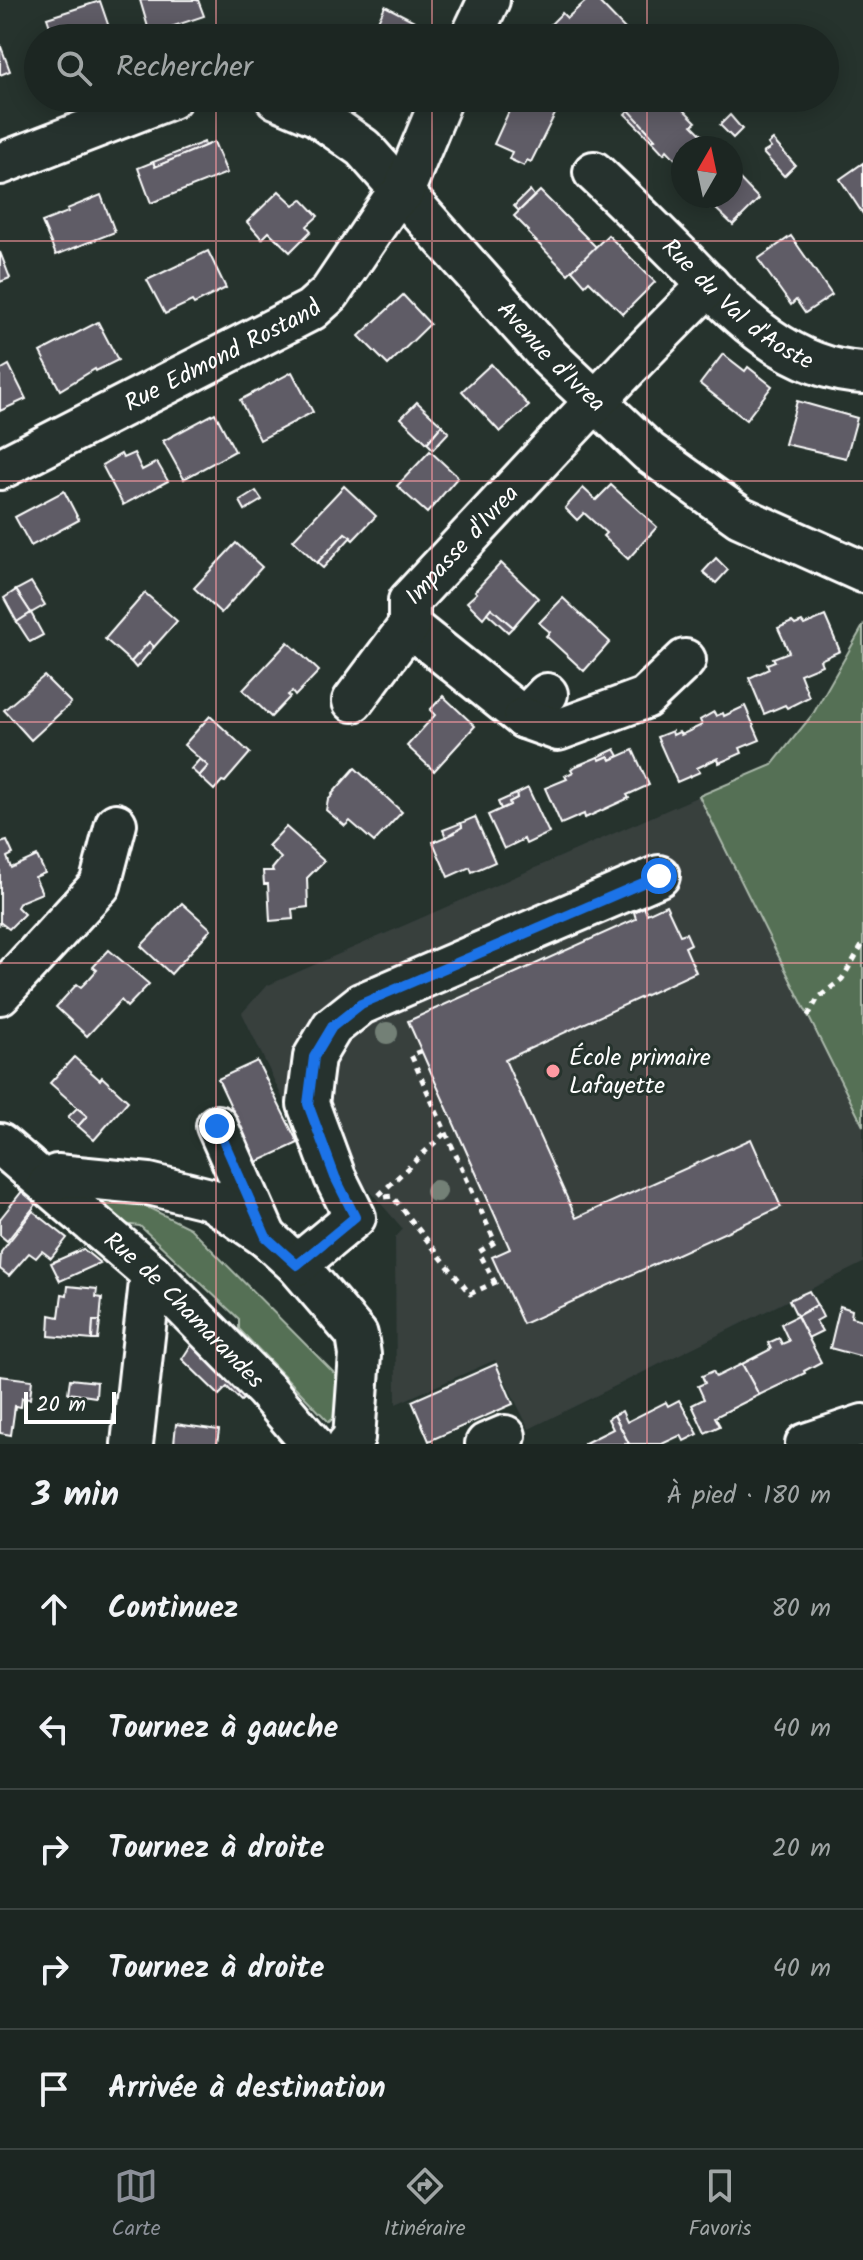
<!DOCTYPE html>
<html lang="fr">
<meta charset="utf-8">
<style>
body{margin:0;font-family:Kalam,sans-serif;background:#29322f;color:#f1f3f6}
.compass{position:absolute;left:671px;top:136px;width:72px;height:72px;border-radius:50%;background:#1c2622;box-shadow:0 4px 20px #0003;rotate:9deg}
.scale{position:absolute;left:24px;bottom:20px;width:92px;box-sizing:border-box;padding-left:8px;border:4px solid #fff;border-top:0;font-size:22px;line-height:28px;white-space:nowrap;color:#fff;-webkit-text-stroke:6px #26332d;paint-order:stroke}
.stop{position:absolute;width:24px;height:24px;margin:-18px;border:6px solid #1a73e8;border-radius:50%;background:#fff}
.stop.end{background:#1a73e8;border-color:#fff;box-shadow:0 2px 8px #0008}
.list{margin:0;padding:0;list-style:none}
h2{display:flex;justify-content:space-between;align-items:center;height:104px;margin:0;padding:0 32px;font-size:34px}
h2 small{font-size:26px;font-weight:400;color:#a0a5a5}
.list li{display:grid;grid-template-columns:52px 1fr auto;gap:24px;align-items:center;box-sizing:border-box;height:120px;padding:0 32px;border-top:2px solid #3a4340}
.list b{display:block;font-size:30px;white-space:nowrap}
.list em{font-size:26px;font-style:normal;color:#a0a5a5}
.icon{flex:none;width:44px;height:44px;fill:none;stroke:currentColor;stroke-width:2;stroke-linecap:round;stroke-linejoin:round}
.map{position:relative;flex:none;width:863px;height:1444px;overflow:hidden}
.search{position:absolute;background:#1c2622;box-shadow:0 4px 20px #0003;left:24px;right:24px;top:24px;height:88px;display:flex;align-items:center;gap:20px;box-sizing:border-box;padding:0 28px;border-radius:44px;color:#a0a5a5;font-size:30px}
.sheet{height:704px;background:#1c2622}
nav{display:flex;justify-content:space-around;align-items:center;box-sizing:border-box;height:112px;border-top:2px solid #3a4340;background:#1c2622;font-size:22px;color:#a0a5a5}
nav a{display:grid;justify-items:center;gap:4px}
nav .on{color:#8c9099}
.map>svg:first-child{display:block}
.built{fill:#373f3e}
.green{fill:#557055;stroke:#aab8aa;stroke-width:2}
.building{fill:#5f5b66;stroke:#fff;stroke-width:2}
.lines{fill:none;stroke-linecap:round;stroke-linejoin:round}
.minor-casing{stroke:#fff;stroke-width:46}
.path{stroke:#fff;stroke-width:5;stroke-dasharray:6 6;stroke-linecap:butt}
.minor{stroke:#26332d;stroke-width:40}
.tree{fill:#738076}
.route{stroke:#1a73e8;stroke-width:10}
.grid{fill:none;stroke:#ff9aa2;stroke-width:2;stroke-opacity:0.55}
.poi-dot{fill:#ff9aa2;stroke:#26332d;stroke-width:3}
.labels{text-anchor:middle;stroke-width:6;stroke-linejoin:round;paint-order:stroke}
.street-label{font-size:24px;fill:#fff;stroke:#26332d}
.poi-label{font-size:24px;fill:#fff;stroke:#26332d;text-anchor:start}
</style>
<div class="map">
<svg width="863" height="1444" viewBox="0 0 863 1444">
<rect width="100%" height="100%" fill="#26332d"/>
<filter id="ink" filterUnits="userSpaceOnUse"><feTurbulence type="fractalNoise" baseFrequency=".0125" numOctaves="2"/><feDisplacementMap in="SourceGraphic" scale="16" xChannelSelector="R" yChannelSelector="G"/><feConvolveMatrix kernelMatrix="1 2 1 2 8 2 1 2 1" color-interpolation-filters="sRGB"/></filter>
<g filter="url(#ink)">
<path class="built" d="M699,796L863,1126V1263L529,1429L495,1360L396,1404L395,1238L403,1229L349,1167L303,1141L242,1013L266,986Z"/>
<g class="green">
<path d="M863,626V1126L699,796L772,765L813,714Z"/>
<path d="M99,1196L137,1202L190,1228L344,1383V1409L329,1422L239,1329V1319L140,1226L122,1224L95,1202Z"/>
</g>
<g class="building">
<path d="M140,0H198L204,16L150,34Z"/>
<path d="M587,0H597L627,31L620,38H555L546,29L562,13L567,18Z"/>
<path d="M100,1L112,36L105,38H54L47,18Z"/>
<path d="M385,6L424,26L418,38H370Z"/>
<path d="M0,44L10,71L0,75Z"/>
<path d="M515,98H542L559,106L531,162L527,160L524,166L509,159L512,152L494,144Z"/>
<path d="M626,98H672L696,122L692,125L706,139L696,148H683V161L680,164L667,150L664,154L652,141L655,139L621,102Z"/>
<path d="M629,110L655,139L652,141L625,114Z"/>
<path d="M730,115L742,129L733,138L720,125Z"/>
<path d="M773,140L795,165L784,176L763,153L771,148L768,144Z"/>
<path d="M204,142L205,146L155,167L153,162Z"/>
<path d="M214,142L227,173L151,203L138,168L153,162L155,167Z"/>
<path d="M863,163V214L840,179Z"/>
<path d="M731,170L759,199L733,225L713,206L710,208L698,196H731Z"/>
<path d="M530,190L534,196L519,211L514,206Z"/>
<path d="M279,191L294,205L302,199L318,216L307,226L311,231L290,252L269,232L262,239L247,222Z"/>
<path d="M540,191L596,247L568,274L528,233L529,231L514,216Z"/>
<path d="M101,195L115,232L56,255L42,222L68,212L67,209Z"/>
<path d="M608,235L655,282L623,314L589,281L585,285L572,270Z"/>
<path d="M791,236L832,295L805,313L796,300L791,305L758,259Z"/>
<path d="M208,251L226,288L194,304L192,301L165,314L147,280Z"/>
<path d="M0,252L10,278L0,282Z"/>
<path d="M403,295L430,324L388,365L359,336Z"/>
<path d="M98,322L118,360L96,371L95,369L60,390L40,352Z"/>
<path d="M723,354L745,371L748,367L772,386L746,420L700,384Z"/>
<path d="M491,364L529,406L500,432L462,391Z"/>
<path d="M9,365L26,399L0,411V370Z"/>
<path d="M292,372L313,412L260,440L240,400Z"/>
<path d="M797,401L857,418L846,458L785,444Z"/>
<path d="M417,402L442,425L427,443L401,418Z"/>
<path d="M215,413L235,451L184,479L163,441Z"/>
<path d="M442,425L449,432L433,449L427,443Z"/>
<path d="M430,451L458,477L427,513L397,486Z"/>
<path d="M134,453L142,470L157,462L168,481L123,505L102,465L121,454L123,458Z"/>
<path d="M611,485L657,527L628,559L603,536L606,533L584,513L577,520L565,508L583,488L596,500Z"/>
<path d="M344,486L376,516L353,540L345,533L317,563L293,540Z"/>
<path d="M64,491L79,520L31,546L15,517Z"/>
<path d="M256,491L262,500L245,510L240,501Z"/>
<path d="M345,533L351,537L323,568L317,563Z"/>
<path d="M236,543L262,567L221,613L194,588Z"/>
<path d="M716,558L728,570L716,583L703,572Z"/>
<path d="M501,563L538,598L513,627L491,608L483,618L467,602L477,593L475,591Z"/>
<path d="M31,582L45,605L31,613L16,590Z"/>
<path d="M16,590L31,613L17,622L4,598Z"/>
<path d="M145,593L177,621L154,647L149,642L131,662L105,639Z"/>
<path d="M563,598L610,642L584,671L546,636L550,632L539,623Z"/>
<path d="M491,608L513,627L508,632L487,613Z"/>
<path d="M31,613L43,635L30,642L17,622Z"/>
<path d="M825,616L840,651L820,660L822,665L800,674L809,697L787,708L785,705L764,714L749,678L769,669L767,664L775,661L773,658L789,652L778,628L792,622L795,625L802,622L804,625Z"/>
<path d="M149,642L154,647L136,668L131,662Z"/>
<path d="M288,642L319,671L295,696L292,692L288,695L290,697L271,717L243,690Z"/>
<path d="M44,676L71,703L31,740L4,710Z"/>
<path d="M443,696L475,726L434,771L407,746L435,715L430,710Z"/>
<path d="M745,706L760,740L740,748L742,753L719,763L718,758L697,768L700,772L677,782L657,737L672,731L673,735L679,732L681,735L702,725L700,720L714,712L716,716L723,713L724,716Z"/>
<path d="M210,716L250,753L225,782L222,781L214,790L199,776L208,766L184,745Z"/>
<path d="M615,749L619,756L611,760L609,756L600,760L598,757Z"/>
<path d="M633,750L649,785L627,795L629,798L585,818L584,814L561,824L545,788L567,779L565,776L573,772L571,769L574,767L598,757L600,760L609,756L611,760Z"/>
<path d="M200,759L208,766L199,776L191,769Z"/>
<path d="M355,768L402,812L374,842L350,821L345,826L326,810L328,800L333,795L332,794Z"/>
<path d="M528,788L549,833L526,844L524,839L504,849L488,815L510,805L509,802L517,798L516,794Z"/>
<path d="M516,794L517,798L509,802L510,805L501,809L498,802Z"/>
<path d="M475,817L495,862L472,872L470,867L448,877L433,842L455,833L454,830L462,827L461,823Z"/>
<path d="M461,823L462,827L446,837L443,830Z"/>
<path d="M286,827L324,861L307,878L308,907L292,909L293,919L270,921L268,884H264L263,871H273L272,869L281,858L268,846Z"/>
<path d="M7,841L13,854L7,857L11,868L37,856L45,873L35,877L42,893L20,902L17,907L24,914L9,929L1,923L0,924V843Z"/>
<path d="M182,903L211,929L171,974L141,946Z"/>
<path d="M666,905L680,935L686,933L691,944L685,947L696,972L505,1060L576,1218L751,1139L781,1207L523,1324L492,1257L510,1249L408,1021L636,919L634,912L644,907L647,914Z"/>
<path d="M109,950L149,984L127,1007L121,1000L87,1036L56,1007L77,984L81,987L89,979L97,970L93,967Z"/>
<path d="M74,1057L100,1080L102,1077L128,1101L94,1140L78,1126L87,1116L50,1083Z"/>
<path d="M257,1061L298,1143L257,1162L218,1079Z"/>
<path d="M77,1108L87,1116L78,1126L68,1117Z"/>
<path d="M23,1190L37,1203L7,1241L0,1235V1219Z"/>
<path d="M33,1211L67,1238L51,1258L42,1251L36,1258L29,1253L9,1276L0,1269L1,1252Z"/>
<path d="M83,1249L100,1263L60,1281L51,1263Z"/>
<path d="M68,1286L97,1289L96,1297L102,1298L100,1321H93L92,1340L49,1336L50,1315L59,1317L62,1294L67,1295Z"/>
<path d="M809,1291L817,1305L797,1316L789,1300Z"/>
<path d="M817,1305L823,1317L816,1321L822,1331L808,1338L797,1316Z"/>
<path d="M840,1306L852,1310L851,1317L863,1320V1357L830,1348Z"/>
<path d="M797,1316L821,1362L804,1371L805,1373L759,1395L742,1364L771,1349L768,1343L779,1338L782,1344L789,1341L781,1324Z"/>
<path d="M93,1321H100L98,1340H92Z"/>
<path d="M193,1342L246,1397L241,1401L227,1387L219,1395L182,1359Z"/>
<path d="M496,1364L513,1404L429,1441L412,1401Z"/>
<path d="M742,1364L759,1395L715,1417L720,1426L705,1433L692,1405L704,1399L698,1386L705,1383L702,1376L713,1371L716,1377Z"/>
<path d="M0,1376L32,1380L30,1399L22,1398L21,1407L15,1406L11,1435L0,1433Z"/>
<path d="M70,1379L97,1382L96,1397L68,1393Z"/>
<path d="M679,1400L698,1434L684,1441L681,1435L662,1444H629L614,1415L622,1411L627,1422L666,1402L668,1406Z"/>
<path d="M614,1415L629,1444H583L613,1429L608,1419Z"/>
<path d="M176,1424L219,1430L217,1444H174Z"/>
</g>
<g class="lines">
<defs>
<g id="minor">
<path d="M471,38L489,0"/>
<path id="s1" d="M276,98L316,115L363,148L550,358L649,452L740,517L863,572"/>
<path d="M0,164L171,98"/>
<path id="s2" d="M594,172C624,200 653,229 682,258C733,310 785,369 863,373"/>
<path id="s3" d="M0,469L311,310L330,293L390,204L403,192L442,98"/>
<path d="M409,626L524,718L547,694"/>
<path id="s4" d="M353,701L409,626V601C508,495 606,387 709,285"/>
<path d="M524,718L558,730L645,698L685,660"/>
<path d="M0,994L100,885L116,824"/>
<path d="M217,1126L266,1237"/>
<path id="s5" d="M0,1144L151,1273L266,1390L312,1444"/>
<path d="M48,1185L57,1175L149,1184L210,1199L266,1237L297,1265L357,1335L360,1355L354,1438L348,1444"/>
<path d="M297,1265L355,1217L335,1177L308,1104L314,1057L332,1027L361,1004L659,876"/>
<path d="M132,1444L151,1273"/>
<path d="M486,1444L505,1436"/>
<path d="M806,1444L863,1425"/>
</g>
</defs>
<use href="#minor" class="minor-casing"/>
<g class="path">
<path d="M808,1016L818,998L842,979L863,944"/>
<path d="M421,1051L411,1055L495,1242L479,1252L495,1283"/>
<path d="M379,1195L445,1133"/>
<path d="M385,1197L392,1196L470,1294L502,1279"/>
</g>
<use href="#minor" class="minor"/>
</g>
<g class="tree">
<circle cx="387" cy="1033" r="11"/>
<circle cx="436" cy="1191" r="11"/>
</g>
</g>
<g class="lines" filter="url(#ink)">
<path class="route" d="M217,1126L266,1237L297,1265L355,1217L335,1177L308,1104L314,1057L332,1027L361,1004L659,876"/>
</g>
<path class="grid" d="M216,0V38M432,0V38M647,0V38M216,98V1444M432,98V1444M647,98V1444M0,241H863M0,481H863M0,722H863M0,963H863M0,1203H863"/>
<circle class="poi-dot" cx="553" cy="1071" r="8"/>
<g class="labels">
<g class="street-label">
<text dy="8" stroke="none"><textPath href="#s2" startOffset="196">Rue du Val d'Aoste</textPath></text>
<text dy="8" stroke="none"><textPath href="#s3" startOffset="250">Rue Edmond Rostand</textPath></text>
<text dy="8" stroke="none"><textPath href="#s1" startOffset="382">Avenue d'Ivrea</textPath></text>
<text dy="8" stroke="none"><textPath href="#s4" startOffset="196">Impasse d'Ivrea</textPath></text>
<text dy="8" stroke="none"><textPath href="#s5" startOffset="248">Rue de Chamarandes</textPath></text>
</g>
<g class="poi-label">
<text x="569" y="1065">École primaire<tspan x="569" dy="28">Lafayette</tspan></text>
</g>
</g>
</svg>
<svg class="compass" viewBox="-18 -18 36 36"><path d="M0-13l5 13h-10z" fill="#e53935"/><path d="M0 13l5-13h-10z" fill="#a0a5a5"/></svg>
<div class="scale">20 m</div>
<div class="stop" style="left:659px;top:876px"></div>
<div class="stop end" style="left:217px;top:1126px"></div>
<div class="search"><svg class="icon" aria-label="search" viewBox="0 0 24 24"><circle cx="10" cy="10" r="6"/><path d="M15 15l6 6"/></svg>Rechercher</div>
</div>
<section class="sheet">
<h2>3 min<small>À pied · 180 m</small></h2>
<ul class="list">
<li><svg class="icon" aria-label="ahead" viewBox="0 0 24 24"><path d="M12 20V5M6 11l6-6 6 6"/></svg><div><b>Continuez</b></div><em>80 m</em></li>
<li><svg class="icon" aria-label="left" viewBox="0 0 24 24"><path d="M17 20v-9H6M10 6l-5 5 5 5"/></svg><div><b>Tournez à gauche</b></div><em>40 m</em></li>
<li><svg class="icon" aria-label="right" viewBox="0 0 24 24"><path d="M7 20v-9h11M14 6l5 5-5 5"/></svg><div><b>Tournez à droite</b></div><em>20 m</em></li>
<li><svg class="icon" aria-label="right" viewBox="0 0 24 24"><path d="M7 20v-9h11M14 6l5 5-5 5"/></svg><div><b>Tournez à droite</b></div><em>40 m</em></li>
<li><svg class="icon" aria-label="arrive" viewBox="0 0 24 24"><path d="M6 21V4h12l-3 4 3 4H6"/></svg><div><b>Arrivée à destination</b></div></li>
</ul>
</section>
<nav>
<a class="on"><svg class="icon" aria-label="map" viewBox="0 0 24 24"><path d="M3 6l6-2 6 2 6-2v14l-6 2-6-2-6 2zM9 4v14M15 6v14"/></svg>Carte</a>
<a><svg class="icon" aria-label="directions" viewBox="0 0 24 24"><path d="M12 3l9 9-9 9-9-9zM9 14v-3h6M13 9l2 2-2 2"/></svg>Itinéraire</a>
<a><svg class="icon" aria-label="saved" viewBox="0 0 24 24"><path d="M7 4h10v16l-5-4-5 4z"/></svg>Favoris</a>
</nav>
